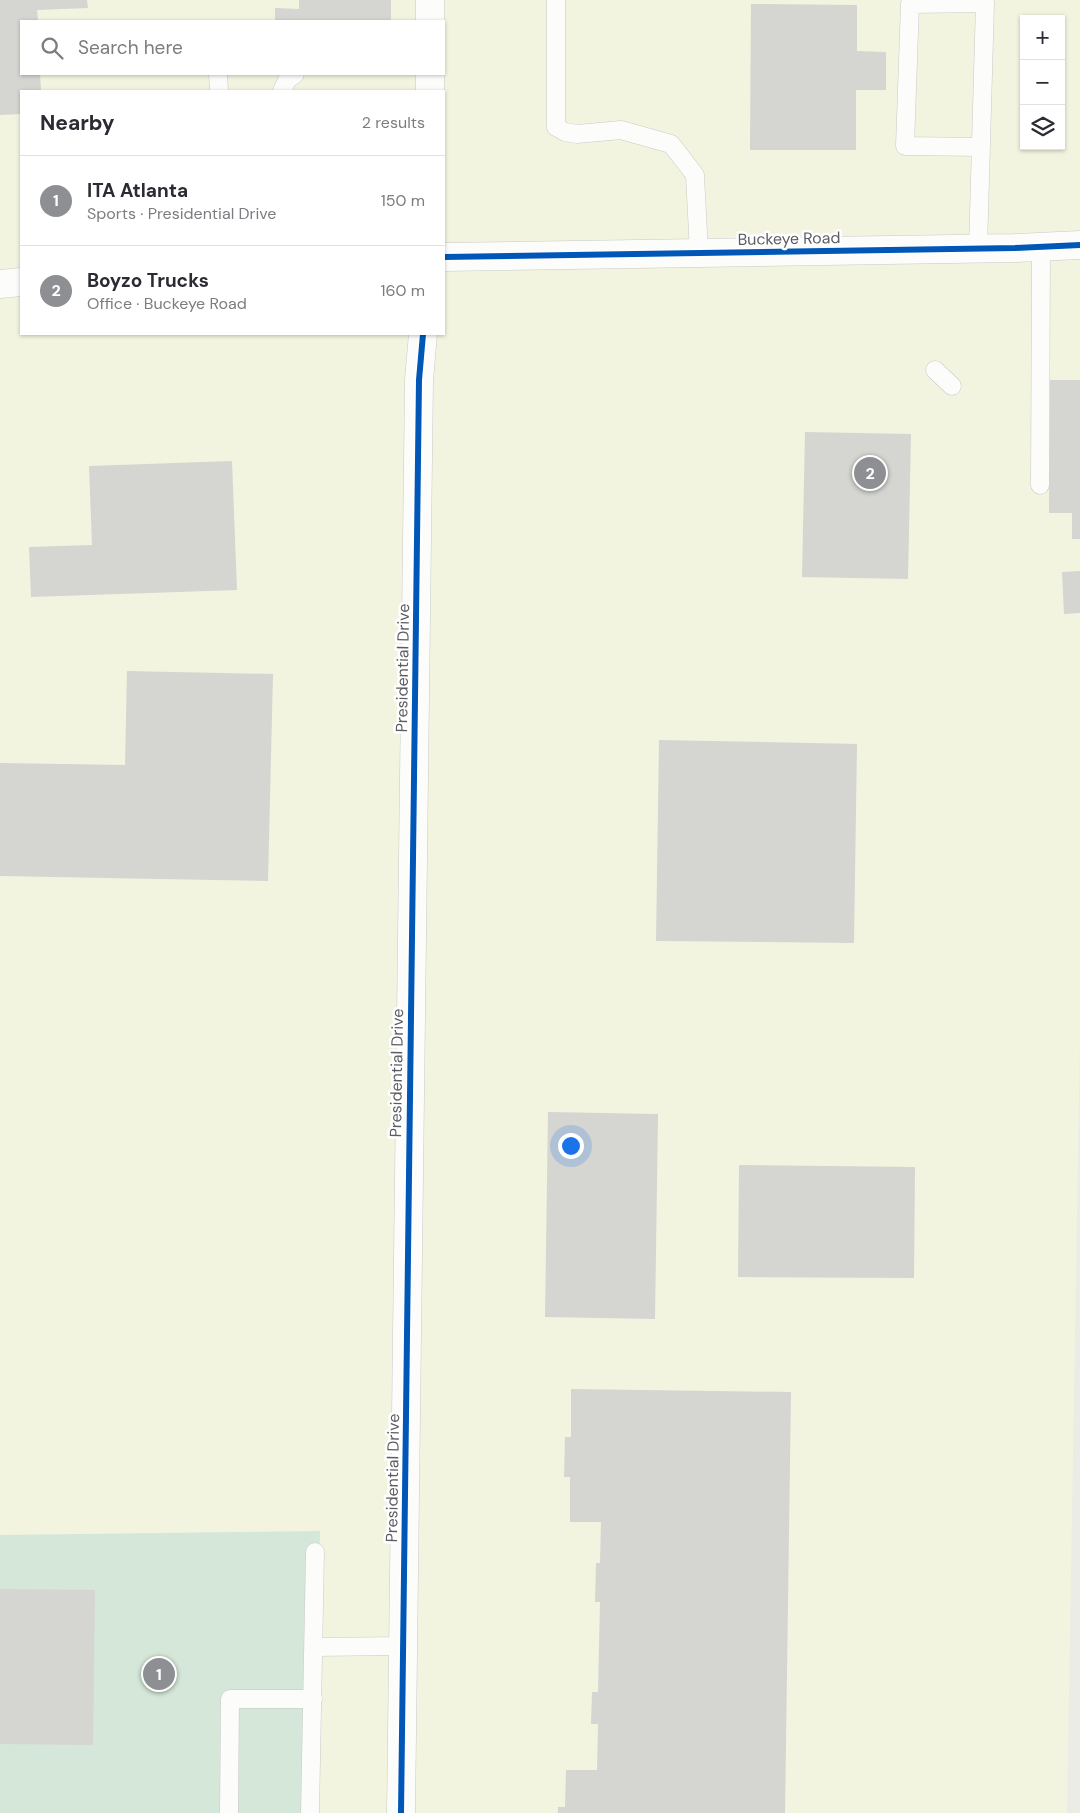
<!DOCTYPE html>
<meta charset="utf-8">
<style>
body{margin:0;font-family:"DM Sans",sans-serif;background:#f7f7f7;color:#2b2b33}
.controls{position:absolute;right:15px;top:15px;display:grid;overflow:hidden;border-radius:0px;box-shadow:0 1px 4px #0004}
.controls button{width:45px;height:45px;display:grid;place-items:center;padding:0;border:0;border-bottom:1px solid #e1e1e2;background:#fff;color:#2b2b33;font:25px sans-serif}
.you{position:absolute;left:570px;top:1145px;width:18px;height:18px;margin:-12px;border:4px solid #fff;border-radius:50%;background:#1a73e8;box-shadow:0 0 0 8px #1a73e833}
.badge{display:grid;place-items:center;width:32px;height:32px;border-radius:50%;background:#8e8f92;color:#fff;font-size:16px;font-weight:700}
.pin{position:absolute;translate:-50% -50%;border:2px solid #fff;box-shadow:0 1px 5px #0006}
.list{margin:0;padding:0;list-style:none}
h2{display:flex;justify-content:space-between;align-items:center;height:65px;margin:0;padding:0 20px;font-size:21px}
h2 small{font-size:16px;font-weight:400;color:#7c7c81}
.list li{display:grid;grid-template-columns:32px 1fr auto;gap:15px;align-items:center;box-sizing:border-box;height:90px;padding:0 20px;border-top:1px solid #e1e1e2}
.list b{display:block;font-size:19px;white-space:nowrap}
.list p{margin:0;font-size:16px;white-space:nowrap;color:#7c7c81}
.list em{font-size:16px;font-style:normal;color:#7c7c81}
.icon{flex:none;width:28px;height:28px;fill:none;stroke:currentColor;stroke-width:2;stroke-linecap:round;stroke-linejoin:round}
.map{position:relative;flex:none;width:1080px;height:1813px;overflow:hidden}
.search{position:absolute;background:#fff;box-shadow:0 1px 4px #0004;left:20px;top:20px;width:425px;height:55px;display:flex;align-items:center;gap:12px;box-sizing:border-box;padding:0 18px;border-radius:0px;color:#7c7c81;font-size:19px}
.panel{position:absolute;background:#fff;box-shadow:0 1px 4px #0004;left:20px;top:90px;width:425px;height:245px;border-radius:0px}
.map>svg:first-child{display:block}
.commercial{fill:#f2f4e0;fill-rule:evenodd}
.green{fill:#d5e7d8}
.building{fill:#d5d5d1}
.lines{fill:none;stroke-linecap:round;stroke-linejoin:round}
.service-casing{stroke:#c9cac8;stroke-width:19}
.minor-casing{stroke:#c9cac8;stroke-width:29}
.tertiary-casing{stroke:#c9cac8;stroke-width:29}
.service{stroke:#fcfcfb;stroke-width:18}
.minor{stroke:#fcfcfb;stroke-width:28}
.tertiary{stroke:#fcfcfb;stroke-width:28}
.cycleway-casing{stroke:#fff;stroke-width:9}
.cycleway{stroke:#0057b8;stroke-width:6}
.labels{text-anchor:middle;stroke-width:5;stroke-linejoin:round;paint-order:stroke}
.street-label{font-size:16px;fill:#5c5d64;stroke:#fff}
</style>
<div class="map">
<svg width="1080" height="1813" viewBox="0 0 1080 1813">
<rect width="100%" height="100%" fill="#ebece6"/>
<path class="commercial" d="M0,0H1080V1035L1067,1813H0ZM1024,19H1061V146H1024ZM21,21H444V74H21ZM21,91H444V334H21Z"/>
<path class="green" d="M320,1531L315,1813H0V1535Z"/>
<g class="building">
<path d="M0,0H87L88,8L37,10L38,21H21V74H40L41,91H21V114L0,115Z"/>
<path d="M299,0H391V21H275V8L299,9Z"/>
<path d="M751,4L857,5V51L886,52V90H856V150H750Z"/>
<path d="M1050,380H1080V539H1072V513H1049Z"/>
<path d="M805,432L911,434L908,579L802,577Z"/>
<path d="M232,461L237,590L31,597L29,547L92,545L89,466Z"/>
<path d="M1080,571V613L1064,614L1062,572Z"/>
<path d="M127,671L273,674L268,881L0,876V763L125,765Z"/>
<path d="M659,740L857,744L854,943L656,941Z"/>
<path d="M548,1112L658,1114L655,1319L545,1317Z"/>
<path d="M739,1165L915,1167L914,1278L738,1277Z"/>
<path d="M571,1389L791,1392L785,1813H558V1807H565L566,1770H597L598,1724H591L592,1692H598L600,1602H595L596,1563H600L601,1522H570V1477H564L565,1437H571Z"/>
<path d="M0,1589L95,1590L93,1745L0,1744Z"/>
</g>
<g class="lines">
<defs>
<g id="service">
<path d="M556,0V127L565,132L577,134L621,130L671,144L695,175L699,253"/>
<path d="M218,74L219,91"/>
<path d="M282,91L287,80L295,74"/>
<path d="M978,249L985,3L910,4L905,146L981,147"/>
<path d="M935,370L952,386"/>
<path d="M1040,485L1041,247"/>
<path d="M314,1647L403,1646"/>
<path d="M229,1813L230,1699H313"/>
<path d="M310,1813L315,1552"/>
</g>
<g id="minor">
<path d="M430,21V0"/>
<path d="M430,74V91"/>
<path d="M401,1813L419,380L423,334"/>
</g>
<g id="tertiary">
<path d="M444,257L1015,248L1080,245"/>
<path d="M0,284L21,282"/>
</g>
</defs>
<use href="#service" class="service-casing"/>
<use href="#minor" class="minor-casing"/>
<use href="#tertiary" class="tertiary-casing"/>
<use href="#service" class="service"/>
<use href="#minor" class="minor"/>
<use href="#tertiary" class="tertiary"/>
<defs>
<g id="cycleway">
<path d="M444,257L1015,248L1080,245"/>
<path d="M401,1813L419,380L423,334"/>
</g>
</defs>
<use href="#cycleway" class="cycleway-casing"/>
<use href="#cycleway" class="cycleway"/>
</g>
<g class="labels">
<g class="street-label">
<text transform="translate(789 238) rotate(-1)" y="6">Buckeye Road</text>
<text transform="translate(402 668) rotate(-89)" y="6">Presidential Drive</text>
<text transform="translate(396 1073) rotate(-89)" y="6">Presidential Drive</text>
<text transform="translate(392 1478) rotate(-89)" y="6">Presidential Drive</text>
</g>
</g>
</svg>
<div class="controls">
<button>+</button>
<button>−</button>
<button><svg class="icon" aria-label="layers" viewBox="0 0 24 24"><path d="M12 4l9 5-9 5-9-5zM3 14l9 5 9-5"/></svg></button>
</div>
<div class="you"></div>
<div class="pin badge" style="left:159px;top:1674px">1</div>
<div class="pin badge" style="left:870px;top:473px">2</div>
<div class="search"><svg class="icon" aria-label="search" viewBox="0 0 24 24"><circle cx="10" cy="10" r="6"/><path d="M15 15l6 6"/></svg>Search here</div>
<section class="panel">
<h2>Nearby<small>2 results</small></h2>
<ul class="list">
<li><span class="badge">1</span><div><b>ITA Atlanta</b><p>Sports · Presidential Drive</p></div><em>150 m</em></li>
<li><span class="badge">2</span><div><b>Boyzo Trucks</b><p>Office · Buckeye Road</p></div><em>160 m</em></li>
</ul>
</section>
</div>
